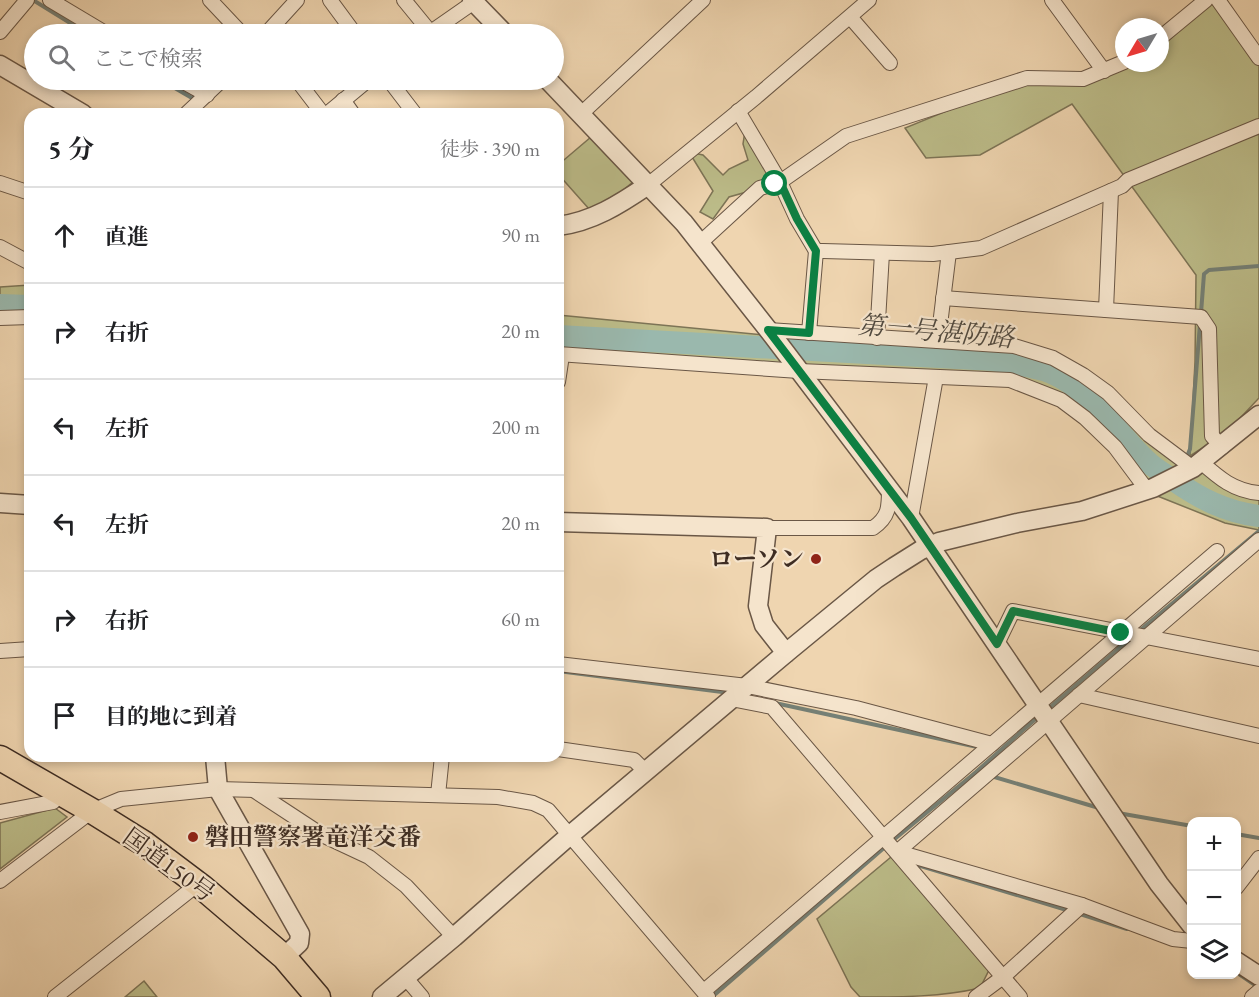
<!DOCTYPE html>
<html lang="ja">
<meta charset="utf-8">
<style>
body{margin:0;font-family:"EB Garamond","Noto Serif JP",serif;background:#f6f6f6;color:#202124}
.controls{position:absolute;right:18px;bottom:18px;display:grid;overflow:hidden;border-radius:12px;box-shadow:0 3px 9px #0003}
.controls button{width:54px;height:54px;display:grid;place-items:center;padding:0;border:0;border-bottom:2px solid #e0e0e0;background:#fff;color:#202124;font:30px sans-serif}
.compass{position:absolute;left:1115px;top:18px;width:54px;height:54px;border-radius:50%;background:#fff;box-shadow:0 3px 9px #0003;rotate:232deg}
.stop{position:absolute;width:18px;height:18px;margin:-14px;border:4px solid #0b8043;border-radius:50%;background:#fff}
.stop.end{background:#0b8043;border-color:#fff;box-shadow:0 2px 6px #0008}
.list{margin:0;padding:0;list-style:none}
h2{display:flex;justify-content:space-between;align-items:center;height:78px;margin:0;padding:0 24px;font-size:26px}
h2 small{font-size:20px;font-weight:400;color:#757577}
.list li{display:grid;grid-template-columns:39px 1fr auto;gap:18px;align-items:center;box-sizing:border-box;height:96px;padding:0 24px;border-top:2px solid #e0e0e0}
.list b{display:block;font-size:22px;white-space:nowrap}
.list em{font-size:20px;font-style:normal;color:#757577}
.icon{flex:none;width:33px;height:33px;fill:none;stroke:currentColor;stroke-width:2;stroke-linecap:round;stroke-linejoin:round}
.map{position:relative;flex:none;width:1259px;height:997px;overflow:hidden}
.search{position:absolute;background:#fff;box-shadow:0 3px 9px #0003;left:24px;top:24px;width:540px;height:66px;display:flex;align-items:center;gap:15px;box-sizing:border-box;padding:0 21px;border-radius:33px;color:#757577;font-size:22px}
.panel{position:absolute;background:#fff;box-shadow:0 3px 9px #0003;left:24px;top:108px;width:540px;height:654px;border-radius:18px}
.map>svg:first-child{display:block}
.green{fill:#bcbc89;stroke:#7d7456;stroke-width:1.5}
.lines{fill:none;stroke-linecap:round;stroke-linejoin:round}
.stream{stroke:#758076;stroke-width:4}
.river{stroke:#9ab8ad;stroke-width:22}
.minor-casing{stroke:#6a5746;stroke-width:16}
.tertiary-casing{stroke:#6a5746;stroke-width:21}
.trunk-casing{stroke:#3e2d23;stroke-width:27}
.minor{stroke:#f5e4cc;stroke-width:14}
.tertiary{stroke:#f5e4cc;stroke-width:18}
.trunk{stroke:#efd5b0;stroke-width:24}
.route{stroke:#0b8043;stroke-width:8}
.poi-dot{fill:#8f2418;stroke:#f5e4cc;stroke-width:2}
.labels{text-anchor:middle;stroke-width:4.5;stroke-linejoin:round;paint-order:stroke}
.poi-label{font-size:24px;font-weight:bold;fill:#3e2d23;stroke:#f5e4cc;text-anchor:end}
.street-label{font-size:24px;fill:#3e2d23;stroke:#f5e4cc}
.water-label{font-size:26px;font-style:italic;fill:#50493f;stroke:#f5e4cc}
</style>
<div class="map">
<svg width="1259" height="997" viewBox="0 0 1259 997">
<rect width="100%" height="100%" fill="#efd5b0"/>
<filter id="stains"><feTurbulence type="fractalNoise" baseFrequency=".00333" numOctaves="4"/><feColorMatrix values="0 0 0 0 .2 0 0 0 0 .09 0 0 0 0 .02 0 0 0 .5 -.17"/></filter>
<radialGradient id="worn" r=".72"><stop offset=".6" stop-color="#630" stop-opacity="0"/><stop offset="1" stop-color="#630" stop-opacity=".3"/></radialGradient>
<g class="green">
<path d="M1206,0H1218L1259,58V126L1144,174L1259,134V398L1227,432L1190,456L1195,362L1196,275L1072,104L980,155L926,158L905,128L1027,78L1083,79L1124,63H1160V38Z"/>
<path d="M745,131L775,184L729,197L713,219L700,212L713,191L689,152L703,155L723,175L729,169L748,160L743,144Z"/>
<path d="M591,137L634,181L614,198L590,210L558,174V165Z"/>
<path d="M30,285V317L0,318V287Z"/>
<path d="M558,315L773,336L999,346L1087,377L1191,465L1212,478L1259,496V530L1225,523L1150,493L1082,416L1010,380L823,372L793,363L665,362L558,354Z"/>
<path d="M55,808L67,817L0,869V823Z"/>
<path d="M897,852L990,968L980,988C941,997 901,997 860,997L851,987L817,919Z"/>
<path d="M144,981L157,997H125Z"/>
</g>
<g class="lines">
<g class="stream">
<path d="M33,0L88,34"/>
<path d="M161,80L192,98L197,94"/>
<path d="M1201,313L1204,274L1209,270L1259,266"/>
<path d="M1186,459L1190,449L1200,324"/>
<path d="M1138,632L1259,531"/>
<path d="M558,671L730,693"/>
<path d="M775,703L982,748"/>
<path d="M1047,710L1132,637"/>
<path d="M991,776L1099,808"/>
<path d="M1118,813L1192,826"/>
<path d="M1236,834L1259,838"/>
<path d="M891,842L976,772L1039,716"/>
<path d="M911,861L914,864L1070,911"/>
<path d="M1077,913L1127,929"/>
<path d="M1236,972L1258,987"/>
<path d="M712,997L885,847"/>
</g>
<g class="river">
<path d="M0,305L30,306"/>
<path d="M558,336L993,360C1012,365 1033,365 1052,373C1093,391 1117,434 1149,463C1156,469 1164,474 1172,479C1199,498 1225,512 1259,516"/>
</g>
<defs>
<g id="minor">
<path d="M50,0L107,34"/>
<path d="M210,0L242,34"/>
<path d="M330,0L355,34"/>
<path d="M404,0L431,33"/>
<path d="M1052,0L1104,71"/>
<path d="M1218,0L1259,58"/>
<path d="M851,18L890,63"/>
<path d="M0,32L27,0"/>
<path d="M266,34L297,0"/>
<path d="M428,34L474,2"/>
<path d="M1160,38L1206,0"/>
<path d="M180,80L207,95"/>
<path d="M297,80L323,114"/>
<path d="M389,80L415,114"/>
<path d="M343,100L353,114"/>
<path d="M738,111L780,182L797,219L816,251H823L933,254L981,248L1122,186L1128,180L1259,126"/>
<path d="M186,114L222,80"/>
<path d="M327,114L368,80"/>
<path d="M581,114L703,0"/>
<path d="M0,183L30,193"/>
<path d="M648,185L756,97L869,0"/>
<path d="M700,243L760,188L780,182L846,136L1027,78L1083,79L1124,62"/>
<path d="M0,247L30,263"/>
<path d="M943,298L1201,317L1209,329L1212,436L1222,447"/>
<path d="M1106,310L1111,191"/>
<path d="M0,318L30,317"/>
<path d="M768,330L1014,346L1053,358L1083,375L1108,393L1149,435L1193,468"/>
<path d="M809,333L816,251"/>
<path d="M877,338L882,253"/>
<path d="M938,341L949,252"/>
<path d="M558,354L799,371L1010,380L1061,400L1085,418L1115,447L1147,490"/>
<path d="M558,362H561L558,382"/>
<path d="M1201,462C1219,478 1234,491 1259,493"/>
<path d="M911,518L936,377"/>
<path d="M767,528H873C889,517 889,507 889,489"/>
<path d="M997,644L1013,611L1259,659"/>
<path d="M0,651L30,649"/>
<path d="M558,664L747,686L856,708L992,744"/>
<path d="M1079,695L1259,736"/>
<path d="M731,699L772,707L1020,997"/>
<path d="M558,749L634,760L646,772"/>
<path d="M255,791L322,835L369,857L406,886L454,937"/>
<path d="M438,795L442,756"/>
<path d="M0,812L53,802L62,793"/>
<path d="M897,852L1259,540"/>
<path d="M898,852L1082,905L1173,939L1192,941"/>
<path d="M0,881L92,811L121,799L218,789L498,797L533,803L548,810L708,997"/>
<path d="M1236,888L1259,858"/>
<path d="M405,977L422,997"/>
<path d="M704,991L1217,551"/>
<path d="M55,997L198,884"/>
<path d="M976,997L1003,977L1082,905"/>
<path d="M1252,997L1259,991"/>
</g>
<g id="tertiary">
<path d="M472,0L505,34"/>
<path d="M0,65L83,114"/>
<path d="M548,80L684,223L773,336L911,518L1159,884L1192,926"/>
<path d="M558,226C592,222 620,204 648,185"/>
<path d="M0,503L30,505"/>
<path d="M558,522L767,528L758,606L764,625L786,653"/>
<path d="M215,756L218,789L300,934L299,943L284,957"/>
<path d="M1236,961L1259,976"/>
<path d="M382,997L454,937L569,836L786,653L876,579L894,567L921,550L939,542L1017,523L1082,511L1153,488L1193,468L1259,415"/>
</g>
<path id="trunk" d="M0,758L92,811L145,844L202,887L284,957L318,997"/>
</defs>
<use href="#minor" class="minor-casing"/>
<use href="#tertiary" class="tertiary-casing"/>
<use href="#trunk" class="trunk-casing"/>
<use href="#minor" class="minor"/>
<use href="#tertiary" class="tertiary"/>
<use href="#trunk" class="trunk"/>
</g>
<g class="lines">
<path class="route" d="M775,184L780,182L797,219L816,251L809,333L768,330L911,518L997,644L1013,611L1121,633"/>
</g>
<g class="poi-dot">
<circle cx="816" cy="559" r="6"/>
<circle cx="193" cy="837" r="6"/>
</g>
<g class="labels">
<g class="poi-label">
<text x="804" y="567">ローソン</text>
<text x="205" y="845" text-anchor="start">磐田警察署竜洋交番</text>
</g>
<g class="street-label">
<text transform="translate(169 865) rotate(36)" y="8">国道150号</text>
</g>
<g class="water-label">
<text transform="translate(936 331) rotate(5)" y="9">第一号湛防路</text>
</g>
</g>
<rect width="100%" height="100%" filter="url(#stains)"/>
<rect width="100%" height="100%" fill="url(#worn)"/>
</svg>
<div class="controls">
<button>+</button>
<button>−</button>
<button><svg class="icon" aria-label="layers" viewBox="0 0 24 24"><path d="M12 4l9 5-9 5-9-5zM3 14l9 5 9-5"/></svg></button>
</div>
<svg class="compass" viewBox="-18 -18 36 36"><path d="M0-13l5 13h-10z" fill="#e53935"/><path d="M0 13l5-13h-10z" fill="#757577"/></svg>
<div class="stop" style="left:775px;top:184px"></div>
<div class="stop end" style="left:1121px;top:633px"></div>
<div class="search"><svg class="icon" aria-label="search" viewBox="0 0 24 24"><circle cx="10" cy="10" r="6"/><path d="M15 15l6 6"/></svg>ここで検索</div>
<section class="panel">
<h2>5 分<small>徒歩 · 390 m</small></h2>
<ul class="list">
<li><svg class="icon" aria-label="ahead" viewBox="0 0 24 24"><path d="M12 20V5M6 11l6-6 6 6"/></svg><div><b>直進</b></div><em>90 m</em></li>
<li><svg class="icon" aria-label="right" viewBox="0 0 24 24"><path d="M7 20v-9h11M14 6l5 5-5 5"/></svg><div><b>右折</b></div><em>20 m</em></li>
<li><svg class="icon" aria-label="left" viewBox="0 0 24 24"><path d="M17 20v-9H6M10 6l-5 5 5 5"/></svg><div><b>左折</b></div><em>200 m</em></li>
<li><svg class="icon" aria-label="left" viewBox="0 0 24 24"><path d="M17 20v-9H6M10 6l-5 5 5 5"/></svg><div><b>左折</b></div><em>20 m</em></li>
<li><svg class="icon" aria-label="right" viewBox="0 0 24 24"><path d="M7 20v-9h11M14 6l5 5-5 5"/></svg><div><b>右折</b></div><em>60 m</em></li>
<li><svg class="icon" aria-label="arrive" viewBox="0 0 24 24"><path d="M6 21V4h12l-3 4 3 4H6"/></svg><div><b>目的地に到着</b></div></li>
</ul>
</section>
</div>
